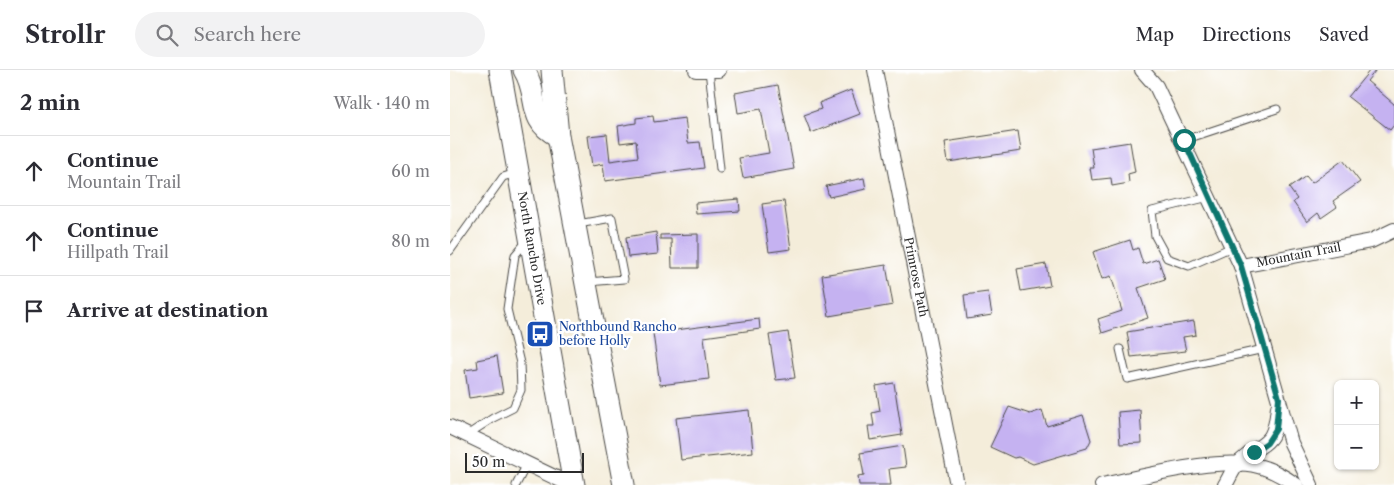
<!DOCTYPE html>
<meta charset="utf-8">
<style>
body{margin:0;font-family:"Libre Caslon Text",serif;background:#f2f2f3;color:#2b2b33}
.controls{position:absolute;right:15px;bottom:15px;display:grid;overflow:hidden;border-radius:8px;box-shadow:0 1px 4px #0004}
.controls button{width:45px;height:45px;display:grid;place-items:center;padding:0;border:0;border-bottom:1px solid #e1e1e2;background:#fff;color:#2b2b33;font:25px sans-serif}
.scale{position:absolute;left:15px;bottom:12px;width:119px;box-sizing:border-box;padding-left:5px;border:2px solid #2b2b2b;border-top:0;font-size:14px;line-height:18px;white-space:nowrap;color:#2b2b2b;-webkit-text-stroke:4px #fff;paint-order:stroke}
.stop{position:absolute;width:15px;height:15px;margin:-11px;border:4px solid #0f766e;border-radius:50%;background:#fff}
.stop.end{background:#0f766e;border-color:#fff;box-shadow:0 1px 5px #0008}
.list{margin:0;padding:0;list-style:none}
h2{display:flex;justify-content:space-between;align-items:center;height:65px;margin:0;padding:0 20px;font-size:21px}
h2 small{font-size:16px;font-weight:400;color:#7c7c81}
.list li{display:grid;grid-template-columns:32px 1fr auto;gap:15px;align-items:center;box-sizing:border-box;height:70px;padding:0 20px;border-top:1px solid #e1e1e2}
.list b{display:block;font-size:19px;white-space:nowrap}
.list p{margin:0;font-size:16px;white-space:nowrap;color:#7c7c81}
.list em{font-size:16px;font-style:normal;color:#7c7c81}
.icon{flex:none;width:28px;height:28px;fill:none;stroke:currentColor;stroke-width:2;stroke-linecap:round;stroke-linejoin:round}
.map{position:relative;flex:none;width:944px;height:415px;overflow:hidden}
header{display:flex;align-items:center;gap:30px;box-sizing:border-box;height:70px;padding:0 25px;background:#fff;border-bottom:1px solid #e1e1e2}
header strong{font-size:24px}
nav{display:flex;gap:28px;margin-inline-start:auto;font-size:18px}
.search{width:350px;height:45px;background:#f2f2f3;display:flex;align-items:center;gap:12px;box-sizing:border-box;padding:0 18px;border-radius:28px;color:#7c7c81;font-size:19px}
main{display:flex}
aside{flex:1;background:#fff}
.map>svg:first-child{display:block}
.building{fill:#c5b2f1}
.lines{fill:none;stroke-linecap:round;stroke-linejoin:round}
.lane-casing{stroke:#494845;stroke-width:9}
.street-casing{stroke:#494845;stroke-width:16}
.primary-casing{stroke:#494845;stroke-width:23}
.lane{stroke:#fff;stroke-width:7}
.street{stroke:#fff;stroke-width:14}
.primary{stroke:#fff;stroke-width:21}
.route{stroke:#0f766e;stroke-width:6}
.labels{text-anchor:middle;stroke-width:4.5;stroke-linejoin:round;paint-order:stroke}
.street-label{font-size:12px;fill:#2b2b2b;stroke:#fff}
.transit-label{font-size:12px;fill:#164399;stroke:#fff;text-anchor:start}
</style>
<header>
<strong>Strollr</strong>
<div class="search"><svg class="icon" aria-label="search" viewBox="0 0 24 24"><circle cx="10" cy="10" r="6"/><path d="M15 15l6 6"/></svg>Search here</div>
<nav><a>Map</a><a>Directions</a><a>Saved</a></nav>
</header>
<main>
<aside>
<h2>2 min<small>Walk · 140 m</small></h2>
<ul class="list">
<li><svg class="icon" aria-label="ahead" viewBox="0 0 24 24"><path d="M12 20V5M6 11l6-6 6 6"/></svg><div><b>Continue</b><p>Mountain Trail</p></div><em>60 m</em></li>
<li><svg class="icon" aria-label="ahead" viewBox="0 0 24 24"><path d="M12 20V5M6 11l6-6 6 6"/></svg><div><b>Continue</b><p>Hillpath Trail</p></div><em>80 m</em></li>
<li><svg class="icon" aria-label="arrive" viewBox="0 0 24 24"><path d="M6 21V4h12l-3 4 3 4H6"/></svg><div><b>Arrive at destination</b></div></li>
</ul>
</aside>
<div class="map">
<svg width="944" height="415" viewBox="0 0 944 415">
<rect width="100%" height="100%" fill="#fff"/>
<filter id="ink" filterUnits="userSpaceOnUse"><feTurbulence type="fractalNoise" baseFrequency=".02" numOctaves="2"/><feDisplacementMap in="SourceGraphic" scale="10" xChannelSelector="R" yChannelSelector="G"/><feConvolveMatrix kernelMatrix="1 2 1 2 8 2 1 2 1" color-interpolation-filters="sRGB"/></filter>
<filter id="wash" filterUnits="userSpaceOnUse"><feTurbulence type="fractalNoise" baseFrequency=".0096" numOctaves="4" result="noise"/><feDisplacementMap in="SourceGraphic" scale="20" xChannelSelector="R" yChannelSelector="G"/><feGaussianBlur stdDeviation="1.12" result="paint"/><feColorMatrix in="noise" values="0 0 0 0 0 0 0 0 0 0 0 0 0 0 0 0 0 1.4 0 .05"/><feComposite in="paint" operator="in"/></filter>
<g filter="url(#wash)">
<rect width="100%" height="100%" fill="#f4edda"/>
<g id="blocks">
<g class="building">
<path d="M920,0H926L917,11L944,34V55L940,60L898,27Z"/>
<path d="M328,15L344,99L293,108L289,88L319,83L311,39L288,43L285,23Z"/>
<path d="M401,20L410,44L361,63L354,45L371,39L369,33Z"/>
<path d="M203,46L204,52L235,48L238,73L250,72L254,98L155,111L153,94L142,96L138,66L157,64L160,91L188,87L186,71L170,73L168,56L186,53V48Z"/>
<path d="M568,61L571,81L498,92L495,72Z"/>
<path d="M680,72L685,102L678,104L679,113L662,116L661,108L642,110L640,98H644L641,78Z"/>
<path d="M893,90L910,112L883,131L887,137L871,148L868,143L857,152L843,132L847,129L839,118L856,106L862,113Z"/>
<path d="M414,108L416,119L379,127L376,116Z"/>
<path d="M289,129L290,141L246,144L245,133Z"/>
<path d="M334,131L341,179L319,182L312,134Z"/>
<path d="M206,162L208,184L178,187L176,167Z"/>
<path d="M248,164V198H222L221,169H210V165Z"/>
<path d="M680,170L683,180L688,178L693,194L708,189L715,209L688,218L698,248L652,263L648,249L672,241L661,206L652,209L643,182Z"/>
<path d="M596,194L600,216L571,221L567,199Z"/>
<path d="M436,195L443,235L379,246L372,205Z"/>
<path d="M538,222L542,245L517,249L514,225Z"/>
<path d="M309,249L310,259L254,267L259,309L210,315L203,263Z"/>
<path d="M744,251L746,265L733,267L736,281L681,287L677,262Z"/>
<path d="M338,262L345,308L326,310L319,265Z"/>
<path d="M47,286L53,323L19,328L15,300L28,298L27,290Z"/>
<path d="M444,313L452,365L420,370L418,356H424L422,343L430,341L426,316Z"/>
<path d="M559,337L580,344L592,340L597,356L633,345L641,370L637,378L583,394L568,387L564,388L540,377Z"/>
<path d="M299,340L303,382L231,390L226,348Z"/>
<path d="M690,340L692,373L670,374L668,342Z"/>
<path d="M453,376L456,397L439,399L441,415H409L408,406L414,405L410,383Z"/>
</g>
</g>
</g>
<g filter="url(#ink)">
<use href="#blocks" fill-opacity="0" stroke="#494845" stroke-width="1"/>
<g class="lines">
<defs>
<g id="lane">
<path d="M259,0L270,99"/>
<path d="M734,70L827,39"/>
<path d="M759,127L702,141L705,166L717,188L739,196L782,177"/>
<path d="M128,154L162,148L174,209L138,212"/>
<path d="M0,181L53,107L66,103"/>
<path d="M670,279L677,309L814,279"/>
<path d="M17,365L43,348L63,338L71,320L70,293L57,239L65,185L77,171"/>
<path d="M66,415L77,394"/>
</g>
<g id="street">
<path d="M246,0H269"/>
<path id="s1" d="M425,0L507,415"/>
<path id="s2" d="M692,0L706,16L791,196L921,171L944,160"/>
<path d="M791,196L841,373L861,415"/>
<path d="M0,357L121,415"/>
<path d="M652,415C693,407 768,386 808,396C820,399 836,408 846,415"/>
<path d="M775,415C779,409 782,400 787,395C813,368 824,381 828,337"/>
</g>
<g id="primary">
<path id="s3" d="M50,0L124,415"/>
<path d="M74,0C90,25 76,51 108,66"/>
<path d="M102,0L108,66L174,415"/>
</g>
</defs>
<use href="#lane" class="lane-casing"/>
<use href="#street" class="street-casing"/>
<use href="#primary" class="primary-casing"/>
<use href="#lane" class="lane"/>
<use href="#street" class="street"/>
<use href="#primary" class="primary"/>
</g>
</g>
<g class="lines" filter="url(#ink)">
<path class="route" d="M734,70L791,196L829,328L826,359L817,373L804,382"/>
</g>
<defs>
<symbol id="bus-square" viewBox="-11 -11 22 22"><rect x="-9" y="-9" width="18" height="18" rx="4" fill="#1a4fb4" stroke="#fff"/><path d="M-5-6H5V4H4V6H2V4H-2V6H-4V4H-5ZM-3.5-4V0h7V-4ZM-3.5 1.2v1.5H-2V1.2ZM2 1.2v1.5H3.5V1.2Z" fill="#fff"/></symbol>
</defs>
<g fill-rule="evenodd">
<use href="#bus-square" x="74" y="248" width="32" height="32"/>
</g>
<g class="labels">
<g class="street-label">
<text dy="4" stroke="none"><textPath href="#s3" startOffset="181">North Rancho Drive</textPath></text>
<text dy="4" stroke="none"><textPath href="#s2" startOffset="279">Mountain Trail</textPath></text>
<text dy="4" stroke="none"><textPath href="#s1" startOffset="211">Primrose Path</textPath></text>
</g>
<g class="transit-label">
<text x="109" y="261">Northbound Rancho<tspan x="109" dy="14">before Holly</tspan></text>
</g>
</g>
</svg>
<div class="controls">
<button>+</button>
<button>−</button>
</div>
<div class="scale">50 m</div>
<div class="stop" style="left:734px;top:70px"></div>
<div class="stop end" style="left:804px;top:382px"></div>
</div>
</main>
